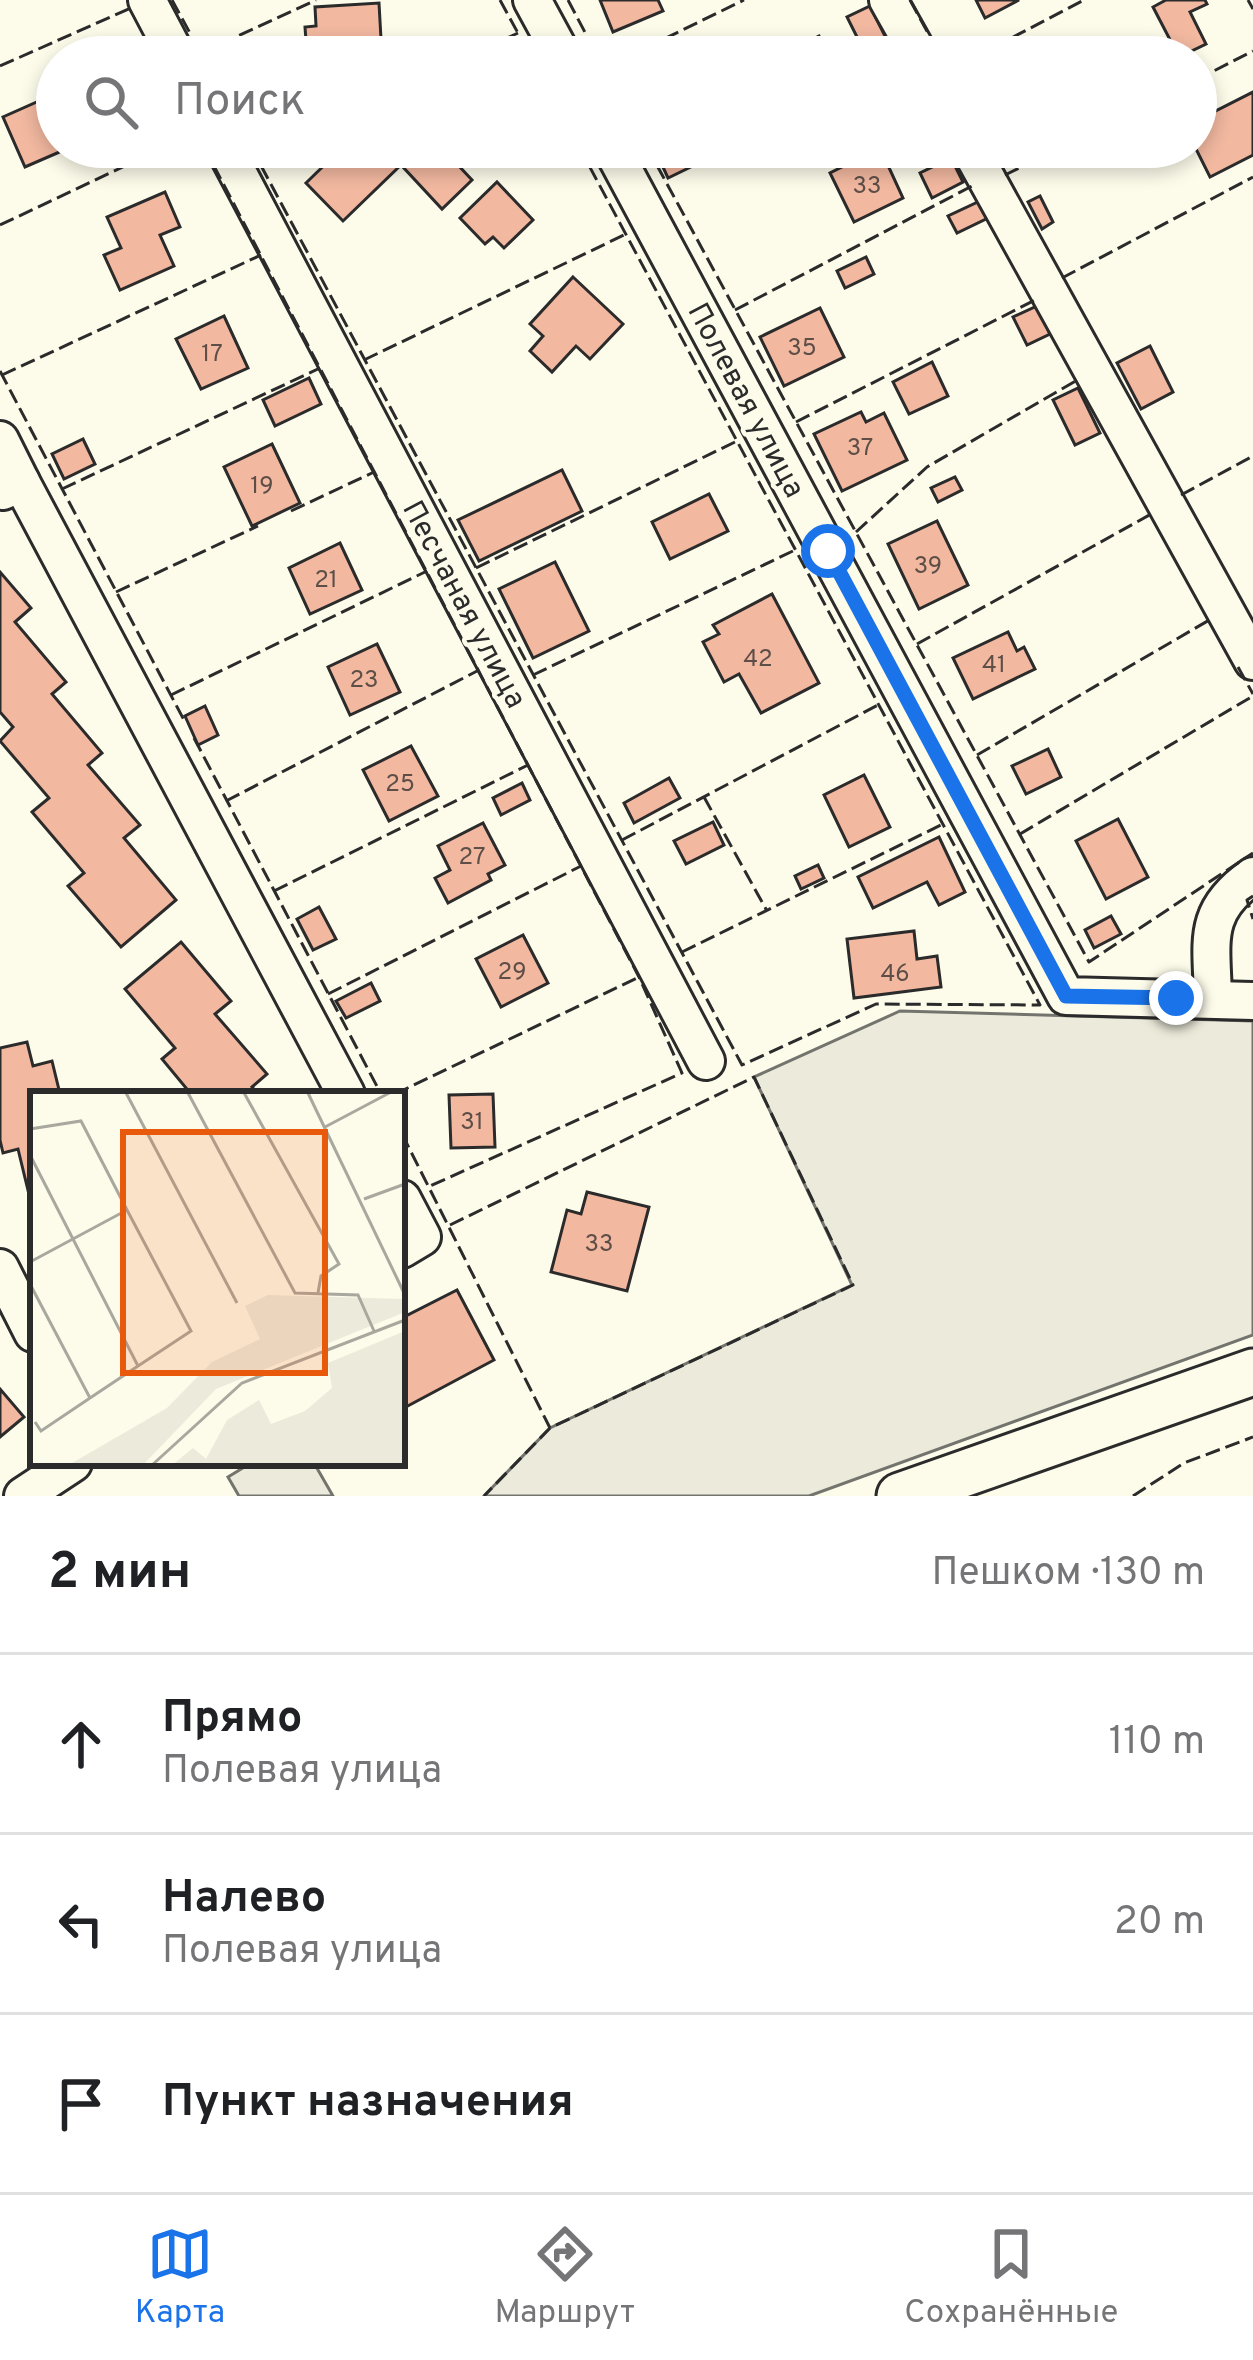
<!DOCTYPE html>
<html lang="ru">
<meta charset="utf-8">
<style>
body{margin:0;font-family:Overpass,sans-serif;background:#f6f6f6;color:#202124}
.stop{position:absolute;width:36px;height:36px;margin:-27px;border:9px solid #1a73e8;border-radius:50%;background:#fff}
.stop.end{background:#1a73e8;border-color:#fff;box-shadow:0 3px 12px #0008}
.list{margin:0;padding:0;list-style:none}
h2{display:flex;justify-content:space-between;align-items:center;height:156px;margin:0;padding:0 48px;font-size:51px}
h2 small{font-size:39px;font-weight:400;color:#757577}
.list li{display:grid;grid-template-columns:78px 1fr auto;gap:36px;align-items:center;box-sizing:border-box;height:180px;padding:0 48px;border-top:3px solid #e0e0e0}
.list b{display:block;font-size:45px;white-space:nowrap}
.list p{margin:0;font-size:39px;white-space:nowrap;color:#757577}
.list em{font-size:39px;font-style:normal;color:#757577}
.icon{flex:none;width:66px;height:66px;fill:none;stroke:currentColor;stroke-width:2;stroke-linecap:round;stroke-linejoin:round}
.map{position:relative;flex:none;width:1253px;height:1496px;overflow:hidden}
.search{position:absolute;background:#fff;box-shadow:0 6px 18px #0003;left:36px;right:36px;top:36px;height:132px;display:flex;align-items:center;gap:30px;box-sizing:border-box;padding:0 42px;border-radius:66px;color:#757577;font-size:45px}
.sheet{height:696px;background:#fff}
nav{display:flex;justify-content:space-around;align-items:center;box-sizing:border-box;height:168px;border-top:3px solid #e0e0e0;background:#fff;font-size:33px;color:#757577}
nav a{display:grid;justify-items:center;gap:6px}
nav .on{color:#1a73e8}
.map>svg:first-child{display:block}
.green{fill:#ecebdb;stroke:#74746e;stroke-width:3}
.building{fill:#f2b8a0;stroke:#2b2b2b;stroke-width:3}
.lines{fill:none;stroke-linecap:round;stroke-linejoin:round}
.minor-casing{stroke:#2b2b2b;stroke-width:42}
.major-casing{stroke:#2b2b2b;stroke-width:51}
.minor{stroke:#fdfbea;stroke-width:36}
.major{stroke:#fdfbea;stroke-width:45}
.fence{stroke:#2b2b2b;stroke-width:3;stroke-dasharray:15 6;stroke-linecap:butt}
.route{stroke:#1a73e8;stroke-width:15}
.labels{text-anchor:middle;stroke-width:9;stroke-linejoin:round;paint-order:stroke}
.number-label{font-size:24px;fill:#5d4e48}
.street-label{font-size:30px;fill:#2b2b2b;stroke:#fdfbea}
.inset-road{fill:none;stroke:#a9a89e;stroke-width:3}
.view{fill:#e8590c;fill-opacity:0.15;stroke:#e8590c;stroke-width:6}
.inset-edge{fill:none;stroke:#2b2b2b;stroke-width:6}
</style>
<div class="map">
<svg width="1253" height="1496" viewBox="0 0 1253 1496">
<rect width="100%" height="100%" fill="#fdfbea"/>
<g class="green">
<path d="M900,1011L1253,1021V1335L809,1496H484L550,1428L852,1285L754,1077Z"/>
<path d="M251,1463H314L333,1496H239L228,1477Z"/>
</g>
<g class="building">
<path d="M600,0H658L663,11L613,32Z"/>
<path d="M976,0H1019L985,18Z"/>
<path d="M1166,0H1205L1207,4L1190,12L1206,44L1179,57L1153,7Z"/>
<path d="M379,3L382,57L307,54L305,27L316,26L315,7Z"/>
<path d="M870,6L895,56L894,57H867L847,17Z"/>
<path d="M819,36L830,57H777Z"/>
<path d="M1253,92V155L1210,177L1195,147L1196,121Z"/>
<path d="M57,93V147H71L25,167L3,117Z"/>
<path d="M343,147H441L472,180L442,209L401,165L343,221L306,183Z"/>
<path d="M667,147H732L668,178L656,152Z"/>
<path d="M880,148L903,198L854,222L830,173Z"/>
<path d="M951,158L963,182L932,198L920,173Z"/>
<path d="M497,182L533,220L504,248L493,237L485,244L460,218Z"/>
<path d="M165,192L180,227L160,235L174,266L120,290L104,255L121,248L107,217Z"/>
<path d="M1040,196L1053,222L1042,229L1028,202Z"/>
<path d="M980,201L988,218L957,233L948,216Z"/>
<path d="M866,257L874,274L845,288L837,271Z"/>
<path d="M573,277L623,324L590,359L576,346L552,372L530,351L543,336L530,324Z"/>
<path d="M1037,306L1050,334L1027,345L1013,317Z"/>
<path d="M820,308L844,357L784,386L760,337Z"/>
<path d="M224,316L248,368L201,389L176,339Z"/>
<path d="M1150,346L1173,392L1141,409L1117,363Z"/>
<path d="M932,362L948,396L909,414L893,382Z"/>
<path d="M309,378L321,404L275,426L263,400Z"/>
<path d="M1078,388L1100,433L1075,445L1053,400Z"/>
<path d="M861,412L866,422L884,413L907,460L842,491L814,434Z"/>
<path d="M83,439L95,464L64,479L52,454Z"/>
<path d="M272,444L300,503L252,526L224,467Z"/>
<path d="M562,470L582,511L479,561L458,520Z"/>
<path d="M955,477L962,490L938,502L931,488Z"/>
<path d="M709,494L728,531L670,559L652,522Z"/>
<path d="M937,521L968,585L919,609L888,544Z"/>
<path d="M340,543L362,590L310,614L289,568Z"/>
<path d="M555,562L589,631L533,658L499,589Z"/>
<path d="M0,572L31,608L15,622L66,682L52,694L102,753L88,765L140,825L124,838L176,900L121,947L68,886L84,873L32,812L49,798L0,741L13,727L0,712Z"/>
<path d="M772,594L819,683L761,713L739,674L724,682L703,642L719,634L713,625Z"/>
<path d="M1008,632L1017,651L1024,647L1035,669L973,699L953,658Z"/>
<path d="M377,644L400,692L350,715L328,667Z"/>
<path d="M205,706L218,735L198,745L185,716Z"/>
<path d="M411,746L438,796L389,821L363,770Z"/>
<path d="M1048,749L1061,777L1026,794L1012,766Z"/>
<path d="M864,775L890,827L849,847L824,795Z"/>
<path d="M669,778L680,798L634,823L624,803Z"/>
<path d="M522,783L530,800L501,815L493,798Z"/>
<path d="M1118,819L1148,877L1106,899L1076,841Z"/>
<path d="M713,822L724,845L686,864L674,841Z"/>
<path d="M483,823L505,865L488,874L491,880L448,903L435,878L450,870L438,846Z"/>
<path d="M939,837L965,892L939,905L927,882L873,908L858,877Z"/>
<path d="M818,865L824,878L801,889L795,876Z"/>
<path d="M319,907L336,939L313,950L297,919Z"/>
<path d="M1111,916L1121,934L1094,948L1085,930Z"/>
<path d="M914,931L917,959L937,956L941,987L854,998L847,939Z"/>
<path d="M523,935L548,983L501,1007L476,959Z"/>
<path d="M181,942L231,1001L215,1014L267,1074L252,1087L258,1094H191L162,1059L175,1048L125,989Z"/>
<path d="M371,983L380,1001L346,1018L336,1001Z"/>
<path d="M27,1042L33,1066L52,1061L60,1094H33V1211L18,1149L3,1153L0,1140V1048Z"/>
<path d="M493,1094L495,1147L451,1148L449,1095Z"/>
<path d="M587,1192L649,1207L627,1291L551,1272L567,1210L581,1214Z"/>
<path d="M457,1290L494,1360L402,1409V1318Z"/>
<path d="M0,1389L24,1417L0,1437Z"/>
</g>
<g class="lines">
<defs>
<g id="minor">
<path d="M147,0L177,57"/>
<path d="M532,0L563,57"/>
<path d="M888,0L920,57"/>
<path d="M224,147L706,1061"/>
<path d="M611,147L1066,996L1253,1001"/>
<path d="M969,147L1253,661"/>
<path d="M0,440L21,482L3,491"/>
<path d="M21,482L346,1094"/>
<path d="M1213,999C1212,942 1201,912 1253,876"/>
<path d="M402,1199L422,1237L402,1249"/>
<path d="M0,1268L33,1333"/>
<path d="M23,1496L73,1463"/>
</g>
<path id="major" d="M900,1496L1253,1372"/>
</defs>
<use href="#minor" class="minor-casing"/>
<use href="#major" class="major-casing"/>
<use href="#minor" class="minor"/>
<use href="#major" class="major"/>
<g class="fence">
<path d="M172,0L203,57"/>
<path d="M500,0L531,57"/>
<path d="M568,0L598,57"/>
<path d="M910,0L941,57"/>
<path d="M1248,0L1253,9"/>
<path d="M201,53L316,0"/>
<path d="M467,57L518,33"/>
<path d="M627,57L744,0"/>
<path d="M975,57L1084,0"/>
<path d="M0,66L131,8"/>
<path d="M1196,80L1253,51"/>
<path d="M204,147L639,977L682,1073L430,1186"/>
<path d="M251,147L742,1065L876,1004L1040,1005L579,147"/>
<path d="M647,147L1089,962L1253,853"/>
<path d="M257,158L280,147"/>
<path d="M1005,175L1062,147"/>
<path d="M0,225L165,147"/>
<path d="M1062,278L1253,177"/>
<path d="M735,310L972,186"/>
<path d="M364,360L626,234"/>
<path d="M0,371L185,722"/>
<path d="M2,375L261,255"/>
<path d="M796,422L1035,300"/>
<path d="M62,489L320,368"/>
<path d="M1181,495L1253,456"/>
<path d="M291,511L374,472"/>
<path d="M856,532L927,467L1079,379"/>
<path d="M476,568L737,441"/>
<path d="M116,592L258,526"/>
<path d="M917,644L1153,513"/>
<path d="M1238,667L1253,694"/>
<path d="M533,675L795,550"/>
<path d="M171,695L427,571"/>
<path d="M194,738L381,1094"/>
<path d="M977,755L1211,619"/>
<path d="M704,797L767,911"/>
<path d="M226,801L479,670"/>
<path d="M1020,834L1253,696"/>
<path d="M622,840L878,705"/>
<path d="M274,891L528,765"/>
<path d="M1253,896L1247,900L1253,919"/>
<path d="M682,952L943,824"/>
<path d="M328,994L581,866"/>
<path d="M395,1094L639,977"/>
<path d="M402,1134L550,1428"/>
<path d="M450,1225L754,1077L853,1285L550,1428L484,1496"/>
<path d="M1133,1496L1184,1463L1253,1437"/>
</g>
</g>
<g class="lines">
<path class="route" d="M828,551L1066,996L1176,998"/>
</g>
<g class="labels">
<g class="number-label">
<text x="867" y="193">33</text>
<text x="802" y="355">35</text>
<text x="212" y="361">17</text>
<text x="860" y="455">37</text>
<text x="262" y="493">19</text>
<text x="928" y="573">39</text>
<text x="326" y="587">21</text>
<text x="758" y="666">42</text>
<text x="994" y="672">41</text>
<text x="364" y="687">23</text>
<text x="400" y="791">25</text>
<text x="472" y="864">27</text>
<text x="512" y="979">29</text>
<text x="895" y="981">46</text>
<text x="472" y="1129">31</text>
<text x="599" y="1251">33</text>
</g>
<g class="street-label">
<text transform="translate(747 400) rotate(62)" y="10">Полевая улица</text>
<text transform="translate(465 604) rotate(62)" y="10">Песчаная улица</text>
</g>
</g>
<g transform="translate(30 1091)">
<rect width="375" height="375" fill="#fdfbea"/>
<path d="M238,204L373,208L375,221L186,298L112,375H37L137,317L182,271L230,248L215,215ZM375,240V375H141L163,357L176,368L197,329L229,309L241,333L275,320L302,297L298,272Z" fill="#ecebdb"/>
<path class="inset-road" d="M95,0L207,212M157,0L265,202L328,204L344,240M213,0L309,173L291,185L288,202M277,0L375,204M295,36L363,0M0,38L51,30L97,119L0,171M0,64L108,275L60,307M334,108L375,93M97,119L161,240L108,275M0,193L60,307L11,340L5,331M121,375L212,292L375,229"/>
<path class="view" d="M93,41H295V282H93Z"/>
<rect width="375" height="375" class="inset-edge"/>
</g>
</svg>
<div class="stop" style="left:828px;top:551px"></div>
<div class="stop end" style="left:1176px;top:998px"></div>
<div class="search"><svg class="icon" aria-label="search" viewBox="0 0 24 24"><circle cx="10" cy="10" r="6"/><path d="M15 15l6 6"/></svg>Поиск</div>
</div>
<section class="sheet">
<h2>2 мин<small>Пешком · 130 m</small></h2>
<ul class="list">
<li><svg class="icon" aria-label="ahead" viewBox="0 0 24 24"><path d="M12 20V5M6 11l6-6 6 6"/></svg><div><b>Прямо</b><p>Полевая улица</p></div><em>110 m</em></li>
<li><svg class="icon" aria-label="left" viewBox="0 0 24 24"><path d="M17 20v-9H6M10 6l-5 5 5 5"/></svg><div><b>Налево</b><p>Полевая улица</p></div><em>20 m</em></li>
<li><svg class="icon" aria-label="arrive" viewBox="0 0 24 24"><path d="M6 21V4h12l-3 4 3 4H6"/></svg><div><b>Пункт назначения</b></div></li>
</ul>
</section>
<nav>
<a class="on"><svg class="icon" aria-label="map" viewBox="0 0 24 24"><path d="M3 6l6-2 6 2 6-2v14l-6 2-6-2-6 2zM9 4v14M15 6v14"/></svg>Карта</a>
<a><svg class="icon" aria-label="directions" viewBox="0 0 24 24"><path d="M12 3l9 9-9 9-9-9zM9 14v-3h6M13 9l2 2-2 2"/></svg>Маршрут</a>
<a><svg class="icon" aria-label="saved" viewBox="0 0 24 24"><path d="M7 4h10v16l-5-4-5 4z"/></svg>Сохранённые</a>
</nav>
